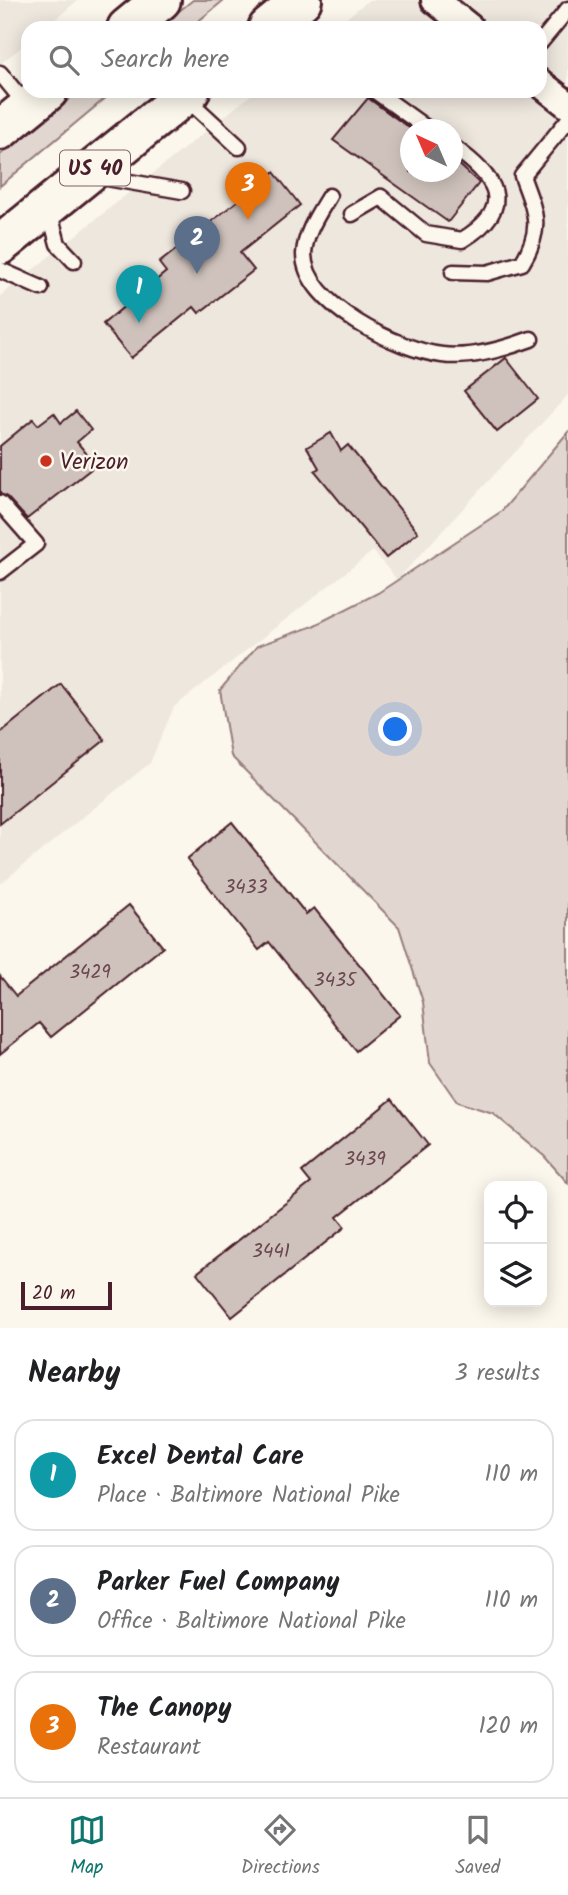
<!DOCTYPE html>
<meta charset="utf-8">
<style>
body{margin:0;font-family:Kalam,sans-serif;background:#f6f6f6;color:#202124}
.controls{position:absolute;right:21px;bottom:21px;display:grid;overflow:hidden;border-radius:14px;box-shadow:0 4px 18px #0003}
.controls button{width:63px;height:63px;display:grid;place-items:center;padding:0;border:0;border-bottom:2px solid #e0e0e0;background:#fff;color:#202124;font:35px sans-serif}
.compass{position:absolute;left:400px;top:119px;width:63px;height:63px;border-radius:50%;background:#fff;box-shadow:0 4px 18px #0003;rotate:316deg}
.scale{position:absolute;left:21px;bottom:18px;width:91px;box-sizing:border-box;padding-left:7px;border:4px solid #4a1f2b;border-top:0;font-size:19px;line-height:24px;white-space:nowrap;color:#4a1f2b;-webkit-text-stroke:5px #fbf7ec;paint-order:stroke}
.you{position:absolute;left:396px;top:730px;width:24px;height:24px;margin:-18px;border:5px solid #fff;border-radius:50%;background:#1a73e8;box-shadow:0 0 0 10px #1a73e833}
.badge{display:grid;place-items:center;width:46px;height:46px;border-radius:50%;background:#0f766e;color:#fff;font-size:23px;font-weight:700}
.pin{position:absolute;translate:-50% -58px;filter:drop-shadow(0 2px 4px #0008)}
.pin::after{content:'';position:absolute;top:37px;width:24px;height:21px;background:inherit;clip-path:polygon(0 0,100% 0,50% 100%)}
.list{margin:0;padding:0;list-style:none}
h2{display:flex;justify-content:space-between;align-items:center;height:91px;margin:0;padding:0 28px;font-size:30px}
h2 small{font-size:23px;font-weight:400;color:#757577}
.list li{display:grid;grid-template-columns:46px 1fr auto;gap:21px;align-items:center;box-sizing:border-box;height:112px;margin:0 14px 14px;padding:0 14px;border:2px solid #e0e0e0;border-radius:21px}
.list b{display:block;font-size:26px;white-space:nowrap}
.list p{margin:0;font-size:23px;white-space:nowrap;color:#757577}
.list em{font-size:23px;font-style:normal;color:#757577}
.icon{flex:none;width:38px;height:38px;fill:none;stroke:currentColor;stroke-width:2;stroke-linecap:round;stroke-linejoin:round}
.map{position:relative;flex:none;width:568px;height:1328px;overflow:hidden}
.search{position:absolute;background:#fff;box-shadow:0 4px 18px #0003;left:21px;right:21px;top:21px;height:77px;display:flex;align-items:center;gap:18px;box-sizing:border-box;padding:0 24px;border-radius:21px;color:#757577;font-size:26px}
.sheet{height:469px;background:#fff}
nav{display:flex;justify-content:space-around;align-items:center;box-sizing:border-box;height:98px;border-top:2px solid #e0e0e0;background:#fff;font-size:19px;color:#757577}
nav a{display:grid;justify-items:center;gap:4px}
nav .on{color:#0f766e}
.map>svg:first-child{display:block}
.built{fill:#eee7de;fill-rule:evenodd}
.green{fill:#e2d7d0;stroke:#967b7e;stroke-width:2}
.building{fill:#cfc2bc;stroke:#4a1f2b;stroke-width:2}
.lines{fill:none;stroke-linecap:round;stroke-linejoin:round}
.service-casing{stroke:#4a1f2b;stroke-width:19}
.minor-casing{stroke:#4a1f2b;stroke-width:32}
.primary-casing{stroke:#4a1f2b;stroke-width:44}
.service{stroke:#fbf7ec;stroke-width:14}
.minor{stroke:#fbf7ec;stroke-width:26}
.primary{stroke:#fbf7ec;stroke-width:38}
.poi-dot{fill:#c8321e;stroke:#fbf7ec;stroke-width:2.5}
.labels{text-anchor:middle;stroke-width:5;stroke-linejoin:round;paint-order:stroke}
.number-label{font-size:19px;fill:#6b484f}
.shield{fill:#fbf7ec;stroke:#7f6065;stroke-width:2}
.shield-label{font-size:21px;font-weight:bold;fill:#4a1f2b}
.poi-label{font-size:23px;fill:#4a1f2b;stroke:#fbf7ec;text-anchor:start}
</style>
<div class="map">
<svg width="568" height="1328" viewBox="0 0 568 1328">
<rect width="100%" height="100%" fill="#fbf7ec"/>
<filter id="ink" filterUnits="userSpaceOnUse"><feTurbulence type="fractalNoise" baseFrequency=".0143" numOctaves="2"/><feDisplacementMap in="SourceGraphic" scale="14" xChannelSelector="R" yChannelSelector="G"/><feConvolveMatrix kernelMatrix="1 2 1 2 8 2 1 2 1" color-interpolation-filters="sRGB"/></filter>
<g filter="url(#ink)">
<g class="built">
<path d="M0,0H78L45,28H28V42L0,64Z"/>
<path d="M369,0H568V395L397,580L373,551L174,707L150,763L0,884V296L256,91H540V28H334ZM410,130H452V172H410Z"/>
</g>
<g class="green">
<path d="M193,0H224L190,28H158Z"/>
<path d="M79,91H114L0,186V155Z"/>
<path d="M568,432V1183L544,1156L493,1113L457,1102L430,1063L423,1002L399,927L231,756L220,690L257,646L313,626L378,593L502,511Z"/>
</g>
<g class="building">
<path d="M368,98L412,130L410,172H452V158L479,183L448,222L333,140Z"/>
<path d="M274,172L300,205L240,253L254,270L199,313L194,307L131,358L103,324L166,272L159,263Z"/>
<path d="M506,358L538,399L497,432L464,391Z"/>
<path d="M76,411L91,430L77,442L96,465L27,519L7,497L0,494V446L33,419L38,425L54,413L61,423Z"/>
<path d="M331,433L341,451L348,445L418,532L386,558L315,471L319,468L307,447Z"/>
<path d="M61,684L105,740L0,824V733Z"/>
<path d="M232,822L306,914L314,908L400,1015L356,1051L269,942L259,950L187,859Z"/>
<path d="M129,905L163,947L51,1037L39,1023L0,1054V976L16,996Z"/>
<path d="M392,1099L428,1145L337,1217L345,1227L232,1317L197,1273L311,1183L302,1172Z"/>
</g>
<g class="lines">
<defs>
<g id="service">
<path d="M540,43L568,9"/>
<path d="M0,73L27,106"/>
<path d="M375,91L429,130"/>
<path d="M186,98L239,147"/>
<path d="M95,176L182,191"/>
<path d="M329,196C319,213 305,233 304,254C304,305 399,350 442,355C471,359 504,349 531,339"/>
<path d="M49,210L58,244L74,261"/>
<path d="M352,214L381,197L426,234L462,240C519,206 495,176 452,146"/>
<path d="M0,270L41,288"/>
<path d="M453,272L487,273L522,263C544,227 535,212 522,176L568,120"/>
<path d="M0,503L36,544L0,572"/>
</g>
<g id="minor">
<path d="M435,0L470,28"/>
<path d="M540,83L568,105"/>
</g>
<g id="primary">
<path d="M127,28L161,0"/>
<path d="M268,28L302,0"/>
<path d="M0,130L48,91"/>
<path d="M0,245L190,91"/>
</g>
</defs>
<use href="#service" class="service-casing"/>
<use href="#minor" class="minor-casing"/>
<use href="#primary" class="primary-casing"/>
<use href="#service" class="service"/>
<use href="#minor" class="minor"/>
<use href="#primary" class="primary"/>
</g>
</g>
<circle class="poi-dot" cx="46" cy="461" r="7"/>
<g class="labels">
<g class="number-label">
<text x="246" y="893">3433</text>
<text x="90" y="978">3429</text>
<text x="335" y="986">3435</text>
<text x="365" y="1165">3439</text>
<text x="271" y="1257">3441</text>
</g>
<rect class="shield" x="60" y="150.5" width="70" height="35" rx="5"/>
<g class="shield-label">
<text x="95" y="175">US 40</text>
</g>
<g class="poi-label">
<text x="60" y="469">Verizon</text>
</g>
</g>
</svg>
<div class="controls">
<button><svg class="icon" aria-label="locate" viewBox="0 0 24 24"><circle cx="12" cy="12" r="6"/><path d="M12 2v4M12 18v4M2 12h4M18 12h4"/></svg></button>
<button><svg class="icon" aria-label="layers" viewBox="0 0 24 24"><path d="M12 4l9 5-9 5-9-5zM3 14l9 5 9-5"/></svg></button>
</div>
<svg class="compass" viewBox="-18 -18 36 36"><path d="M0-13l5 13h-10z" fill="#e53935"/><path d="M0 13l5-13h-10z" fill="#757577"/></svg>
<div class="scale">20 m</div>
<div class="you"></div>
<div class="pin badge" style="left:139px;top:323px;background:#0f9aa8">1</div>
<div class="pin badge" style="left:197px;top:274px;background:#5c6f8a">2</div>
<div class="pin badge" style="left:248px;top:220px;background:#e8710a">3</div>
<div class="search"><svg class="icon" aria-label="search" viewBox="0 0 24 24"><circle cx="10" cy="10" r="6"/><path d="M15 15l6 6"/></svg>Search here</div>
</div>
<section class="sheet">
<h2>Nearby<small>3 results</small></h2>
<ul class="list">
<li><span class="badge" style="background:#0f9aa8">1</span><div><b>Excel Dental Care</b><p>Place · Baltimore National Pike</p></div><em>110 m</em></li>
<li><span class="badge" style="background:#5c6f8a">2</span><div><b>Parker Fuel Company</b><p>Office · Baltimore National Pike</p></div><em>110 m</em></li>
<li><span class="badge" style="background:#e8710a">3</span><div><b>The Canopy</b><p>Restaurant</p></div><em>120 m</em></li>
</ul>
</section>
<nav>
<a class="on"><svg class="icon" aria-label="map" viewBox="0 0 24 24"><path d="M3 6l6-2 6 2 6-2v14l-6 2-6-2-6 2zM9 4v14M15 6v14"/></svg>Map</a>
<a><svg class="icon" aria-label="directions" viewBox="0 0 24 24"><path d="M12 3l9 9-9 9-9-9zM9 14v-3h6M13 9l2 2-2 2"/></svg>Directions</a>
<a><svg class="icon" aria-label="saved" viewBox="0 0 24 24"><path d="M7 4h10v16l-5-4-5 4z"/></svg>Saved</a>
</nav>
